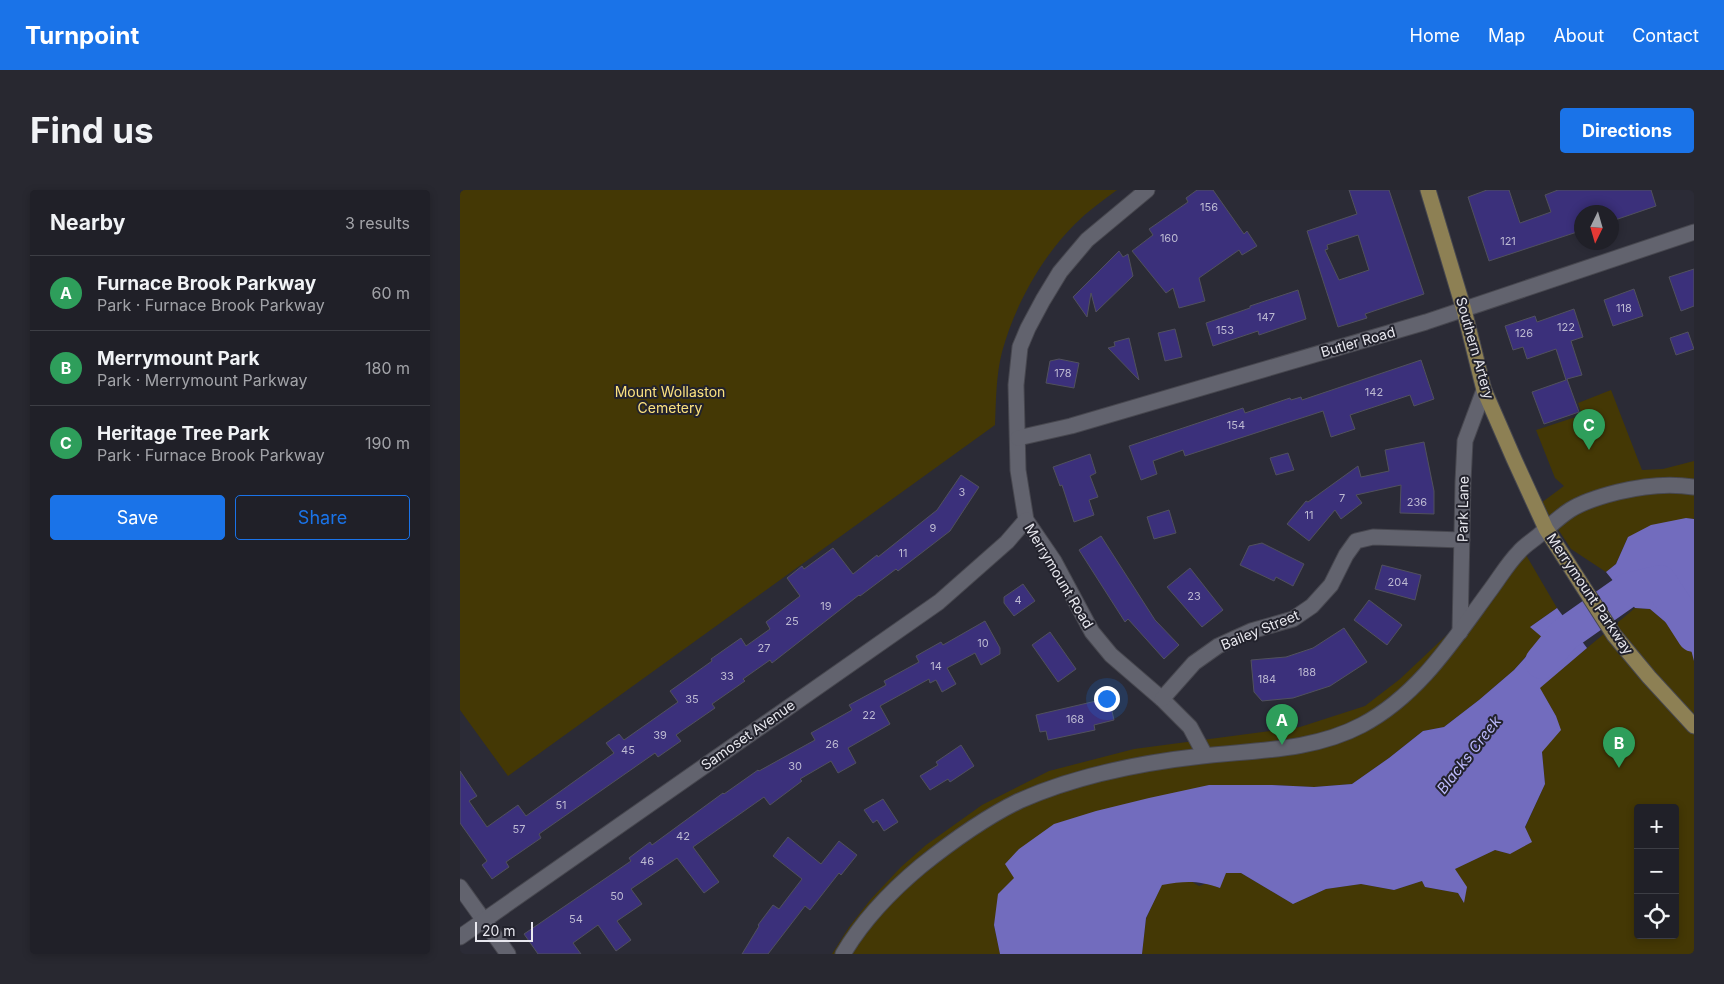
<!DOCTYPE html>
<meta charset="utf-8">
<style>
body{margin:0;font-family:Inter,sans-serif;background:#282830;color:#f1f3f6}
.controls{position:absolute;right:15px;bottom:15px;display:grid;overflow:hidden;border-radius:5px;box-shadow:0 2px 8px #0003}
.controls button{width:45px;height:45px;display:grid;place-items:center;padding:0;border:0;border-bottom:1px solid #3d3e45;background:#202028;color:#f1f3f6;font:25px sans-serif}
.compass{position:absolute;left:1114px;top:15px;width:45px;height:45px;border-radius:50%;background:#202028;box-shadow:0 2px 8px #0003;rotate:185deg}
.scale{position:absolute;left:15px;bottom:12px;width:58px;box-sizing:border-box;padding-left:5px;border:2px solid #e8e8ef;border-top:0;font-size:14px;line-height:18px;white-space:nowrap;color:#e8e8ef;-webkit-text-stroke:4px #22222c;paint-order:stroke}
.you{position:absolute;left:646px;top:508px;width:18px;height:18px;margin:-12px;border:4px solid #fff;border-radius:50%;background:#1a73e8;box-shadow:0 0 0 8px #1a73e833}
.badge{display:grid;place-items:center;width:32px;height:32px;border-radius:50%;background:#1a73e8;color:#fff;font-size:16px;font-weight:700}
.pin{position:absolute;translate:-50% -41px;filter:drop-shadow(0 1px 2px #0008)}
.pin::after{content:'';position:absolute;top:26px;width:18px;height:15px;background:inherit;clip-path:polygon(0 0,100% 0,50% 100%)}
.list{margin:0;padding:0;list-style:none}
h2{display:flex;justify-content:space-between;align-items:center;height:65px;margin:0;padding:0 20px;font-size:21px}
h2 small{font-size:16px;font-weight:400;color:#a2a3a8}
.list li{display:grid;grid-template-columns:32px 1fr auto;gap:15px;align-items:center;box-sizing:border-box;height:75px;padding:0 20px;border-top:1px solid #3d3e45}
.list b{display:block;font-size:19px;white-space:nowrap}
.list p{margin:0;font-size:16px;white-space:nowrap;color:#a2a3a8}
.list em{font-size:16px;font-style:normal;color:#a2a3a8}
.actions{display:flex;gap:10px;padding:15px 20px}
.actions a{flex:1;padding:11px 0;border:1px solid #1a73e8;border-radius:5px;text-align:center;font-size:18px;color:#1a73e8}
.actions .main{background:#1a73e8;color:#fff}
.icon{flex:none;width:28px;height:28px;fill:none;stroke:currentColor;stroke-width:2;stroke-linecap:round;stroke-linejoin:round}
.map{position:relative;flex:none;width:1234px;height:764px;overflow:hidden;border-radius:5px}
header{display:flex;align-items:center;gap:30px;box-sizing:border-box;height:70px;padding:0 25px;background:#1a73e8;color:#fff}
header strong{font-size:24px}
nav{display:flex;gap:28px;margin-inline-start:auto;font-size:18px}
.intro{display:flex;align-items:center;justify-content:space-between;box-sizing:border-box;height:120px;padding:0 30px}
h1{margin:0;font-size:35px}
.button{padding:12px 22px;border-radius:5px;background:#1a73e8;color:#fff;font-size:18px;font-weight:700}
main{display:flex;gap:30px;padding:0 30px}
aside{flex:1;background:#202028;border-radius:5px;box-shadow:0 2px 8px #0003}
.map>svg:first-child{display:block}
.green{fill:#443805;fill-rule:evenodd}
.water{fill:#726cbe}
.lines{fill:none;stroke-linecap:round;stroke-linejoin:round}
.river{stroke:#726cbe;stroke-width:34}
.building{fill:#3b307b;stroke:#51515d;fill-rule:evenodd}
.street-casing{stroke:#47474f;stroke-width:17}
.secondary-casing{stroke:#47474f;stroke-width:17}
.primary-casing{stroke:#47474f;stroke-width:17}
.street{stroke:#62636e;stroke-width:15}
.secondary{stroke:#62636e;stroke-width:15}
.primary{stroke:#8d8054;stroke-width:15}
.labels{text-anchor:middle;stroke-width:4;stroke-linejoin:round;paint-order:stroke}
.number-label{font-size:11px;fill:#bdbad2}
.street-label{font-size:14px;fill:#e8e8ef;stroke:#22222c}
.park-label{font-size:14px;fill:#fce280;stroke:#22222c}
.water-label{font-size:15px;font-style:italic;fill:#bcbafb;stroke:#22222c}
</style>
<header>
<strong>Turnpoint</strong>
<nav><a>Home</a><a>Map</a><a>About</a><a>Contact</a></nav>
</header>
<div class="intro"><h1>Find us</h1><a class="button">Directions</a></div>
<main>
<aside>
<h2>Nearby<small>3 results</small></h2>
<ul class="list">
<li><span class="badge" style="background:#2e9e5b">A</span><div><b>Furnace Brook Parkway</b><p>Park · Furnace Brook Parkway</p></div><em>60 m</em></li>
<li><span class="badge" style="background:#2e9e5b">B</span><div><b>Merrymount Park</b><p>Park · Merrymount Parkway</p></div><em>180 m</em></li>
<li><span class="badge" style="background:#2e9e5b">C</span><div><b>Heritage Tree Park</b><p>Park · Furnace Brook Parkway</p></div><em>190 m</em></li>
</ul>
<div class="actions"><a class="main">Save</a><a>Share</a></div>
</aside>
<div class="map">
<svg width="1234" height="764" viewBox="0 0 1234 764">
<rect width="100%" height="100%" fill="#2b2b36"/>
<g class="green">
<path d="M0,0H657C643,10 628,21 615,34C581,68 555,115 542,162C536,185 536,211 535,235L48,586L0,520Z"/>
<path d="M1151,200L1182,280L1203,279L1234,271V329L1226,328L1168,347L1156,374L1146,382L1111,359L1081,313L1104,296L1095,288L1076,240L1122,225L1118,213Z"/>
<path d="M1059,353L1097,418L1070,437L1083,447L1054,480L1019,510L984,537L963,541L929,568L892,594L854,597L812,595H749L554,688L534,735L540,764H372L389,737L411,709L441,677L466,655L522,615L589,581L674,559L840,537L905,516L940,489L992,440L1044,367Z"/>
<path d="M1175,418L1190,419L1229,452L1234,471V764H682L686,729L702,694L729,690L739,696L748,693L760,698L765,683H781L833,714L866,699L901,694L934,700L962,691L965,697L998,703L1003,712L994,679L1035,660L1050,664L1065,638L1085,594L1082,561L1096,526L1079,498ZM1178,618H1215V745H1178Z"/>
</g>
<g class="water">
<path d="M1226,328L1234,329V471L1229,452L1190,419L1175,418L1146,382L1156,374L1168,347L1191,335Z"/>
<path d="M1097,418L1127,458L1080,498L1096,526L1101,540L1082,562L1085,594L1065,637L1072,652L1050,664L1035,660L995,679L1007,697L1004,713L998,703L965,697L962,691L934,700L901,694L866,699L833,714L781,683H766L760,698C738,690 724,691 702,695L686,728L682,764H540L534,735L538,704L554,688L545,674L559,659L594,634L636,621L689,608L749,595H812L854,597L892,594L929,568L963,541L984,537L1019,510L1054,480L1083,448L1070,437Z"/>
</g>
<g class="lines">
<path class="river" d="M1082,472L1104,445L1168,400L1200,392L1234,445"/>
</g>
<g class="building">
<path d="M737,0H753L784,44L787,41L797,56L782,65L779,60L739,88L745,111L719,118L713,98L706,103L672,61L693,45L689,39L728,12L726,8Z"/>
<path d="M889,0H929L964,104L905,124L907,128L878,137L847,41L897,24ZM898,45L909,80L879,90L865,60L868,59L867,55Z"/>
<path d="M1027,0H1049L1060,33L1091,22L1085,5L1098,0H1191L1196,16L1152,31V22H1122V35L1116,37L1117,42L1029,71L1008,7Z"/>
<path d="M659,61L663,67L668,64L673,86L636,122L631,103L627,127L613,107Z"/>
<path d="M1234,79V116L1221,121L1209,87Z"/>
<path d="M1174,99L1183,126L1153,136L1144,110Z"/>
<path d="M838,100L846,129L799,145L798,141L753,156L746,133L790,118V116Z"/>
<path d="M1114,119L1123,147L1111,151L1122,185L1107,189L1119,222L1084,234L1072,202L1106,190L1096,159L1067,169L1063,157L1053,160L1045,136L1075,126L1077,132Z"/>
<path d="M715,139L722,167L705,171L698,143Z"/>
<path d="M1228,142L1234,159L1216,165L1210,148Z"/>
<path d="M669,148L679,190L648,158L655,156L654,152Z"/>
<path d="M599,169L619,173L614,198L586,193L590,171Z"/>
<path d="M961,170L974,209L954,216L950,205L890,225L895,239L871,247L863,221L725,266L723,260L693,271L697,284L681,290L669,256L783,218L785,223L830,208L831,210L841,207L842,210Z"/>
<path d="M964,252L974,301V324L940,323L941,295L896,305L902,313L881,329L875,320L849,351L827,334L846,311L848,312L898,276L901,287L929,281L925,260Z"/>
<path d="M828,263L834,280L816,285L810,268Z"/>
<path d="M630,264L636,283L630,286L638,307L629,310L634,325L614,332L602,295L600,296L593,277Z"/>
<path d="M501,285L519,297L490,341L438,381L436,379L400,406L399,405L312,473L310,470L283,489L285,491L252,514L255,518L216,545L221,551L198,567L195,563L79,644L81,648L46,672L49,677L32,689L22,675L27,671L0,633V581L17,606L9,611L27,637L58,615L66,626L154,563L146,553L159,544L164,550L218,512L210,501L252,471L251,469L281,448L286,456L310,439L306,432L340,406L327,388L342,376L344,379L373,358L393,384L417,365L418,367L477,320Z"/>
<path d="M709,320L716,343L694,349L687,327Z"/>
<path d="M641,346L695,430L719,455L704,469L668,429L665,432L619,360Z"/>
<path d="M802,353L844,374L833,396L816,387L814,391L780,375L789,356Z"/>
<path d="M922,375L961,385L955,410L915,399Z"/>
<path d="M730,378L763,420L742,437L707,397Z"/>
<path d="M563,394L575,411L554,426L544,413V407Z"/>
<path d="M909,410L942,435L927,455L894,430Z"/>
<path d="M525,431L540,458V464L521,475L515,463L487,478L496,494L482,502L476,490L470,493L469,489L420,516L430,534L388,558L396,573L378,583L371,571L340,589L342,591L310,615L304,607L233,657L259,692L244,703L217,668L171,699L182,714L157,731L171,750L156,761L138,735L113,753L121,764H78L64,744L171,671L169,668L190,652L192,655L263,603L264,604L298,580L299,581L355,550L351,543L392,520L389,515L426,495L424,491L459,472L456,466L481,452L483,455Z"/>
<path d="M884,438L907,472L870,496L833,508L802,511L794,502L791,470L826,467L853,458Z"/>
<path d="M590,442L616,479L598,492L572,455Z"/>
<path d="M649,508L654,530L634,535L635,540L588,550L586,541L580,542L576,525Z"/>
<path d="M501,555L514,576L490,592L488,589L470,600L460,586L478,575L476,572Z"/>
<path d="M423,609L438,632L424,641L417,630L413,633L404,620Z"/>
<path d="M328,647L361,674L379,651L397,665L381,685L379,683L350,720L345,716L308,764H282L299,736L298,735L313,715L319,719L342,689L313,666Z"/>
</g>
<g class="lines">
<defs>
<g id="street">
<path d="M687,0L627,50L600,82L583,110L568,138L560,157L556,195L558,280L566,330L594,371L632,442L651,465L702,509L730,537L745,565"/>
<path d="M558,248L611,236L966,132L1234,42"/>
<path d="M1000,442L1003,292L1005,251L1024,200"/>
<path d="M702,509L734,473L758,456L791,441L833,429L852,416L871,395L886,365L896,351L913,347L1002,350"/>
<path d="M0,697L48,764"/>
<path d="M0,747L479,412L547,352L566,330"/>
</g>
<path id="secondary" d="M383,764C403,730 431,701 461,676C491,652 524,628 559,611C617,585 679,573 742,566C796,560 853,561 902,535C959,505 994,449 1031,399C1040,387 1048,373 1059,362C1064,356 1072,351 1078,346C1089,337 1099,327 1110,320C1124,311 1142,306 1158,302C1182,296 1209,293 1234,297"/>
<path id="primary" d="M968,0L1004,120L1024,200L1054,269L1086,339L1154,445L1189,487L1234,536"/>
</defs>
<use href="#street" class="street-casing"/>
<use href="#secondary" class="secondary-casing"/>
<use href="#primary" class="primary-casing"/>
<use href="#street" class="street"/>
<use href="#secondary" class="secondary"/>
<use href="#primary" class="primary"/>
</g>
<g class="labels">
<g class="number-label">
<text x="749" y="21">156</text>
<text x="709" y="52">160</text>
<text x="1048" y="55">121</text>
<text x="1164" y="122">118</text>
<text x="806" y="131">147</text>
<text x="1106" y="141">122</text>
<text x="765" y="144">153</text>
<text x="1064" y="147">126</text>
<text x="603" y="187">178</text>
<text x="914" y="206">142</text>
<text x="776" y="239">154</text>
<text x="502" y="306">3</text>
<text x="882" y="312">7</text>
<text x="957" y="316">236</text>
<text x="849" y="329">11</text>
<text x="473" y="342">9</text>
<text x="443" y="367">11</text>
<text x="938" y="396">204</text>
<text x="734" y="410">23</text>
<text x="558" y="414">4</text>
<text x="366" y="420">19</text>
<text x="332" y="435">25</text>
<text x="523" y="457">10</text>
<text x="304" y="462">27</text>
<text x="476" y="480">14</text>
<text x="847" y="486">188</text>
<text x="267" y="490">33</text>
<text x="807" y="493">184</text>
<text x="232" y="513">35</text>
<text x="409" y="529">22</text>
<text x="615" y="533">168</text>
<text x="200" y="549">39</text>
<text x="372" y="558">26</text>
<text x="168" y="564">45</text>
<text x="335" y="580">30</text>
<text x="101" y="619">51</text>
<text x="59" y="643">57</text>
<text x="223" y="650">42</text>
<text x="187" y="675">46</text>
<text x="157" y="710">50</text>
<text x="116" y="733">54</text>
</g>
<g class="street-label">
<text transform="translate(898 152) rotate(-16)" y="5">Butler Road</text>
<text transform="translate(1015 158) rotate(74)" y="5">Southern Artery</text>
<text transform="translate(1003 319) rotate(-89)" y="5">Park Lane</text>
<text transform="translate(599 386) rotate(59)" y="5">Merrymount Road</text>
<text transform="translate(1130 404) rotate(56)" y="5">Merrymount Parkway</text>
<text transform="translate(800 440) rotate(-22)" y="5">Bailey Street</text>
<text transform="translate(288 545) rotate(-35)" y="5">Samoset Avenue</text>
</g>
<g class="park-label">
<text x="210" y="207">Mount Wollaston<tspan x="210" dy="16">Cemetery</tspan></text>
</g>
<g class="water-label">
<text transform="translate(1009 565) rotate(-52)" y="5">Blacks Creek</text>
</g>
</g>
</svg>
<div class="controls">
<button>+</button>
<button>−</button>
<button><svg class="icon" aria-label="locate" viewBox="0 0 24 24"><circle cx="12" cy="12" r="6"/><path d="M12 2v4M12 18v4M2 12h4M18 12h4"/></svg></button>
</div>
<svg class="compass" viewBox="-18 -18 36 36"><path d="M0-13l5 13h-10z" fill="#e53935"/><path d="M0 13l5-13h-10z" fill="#a2a3a8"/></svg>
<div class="scale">20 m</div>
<div class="you"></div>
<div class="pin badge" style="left:822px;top:555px;background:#2e9e5b">A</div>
<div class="pin badge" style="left:1159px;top:578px;background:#2e9e5b">B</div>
<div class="pin badge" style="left:1129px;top:260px;background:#2e9e5b">C</div>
</div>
</main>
